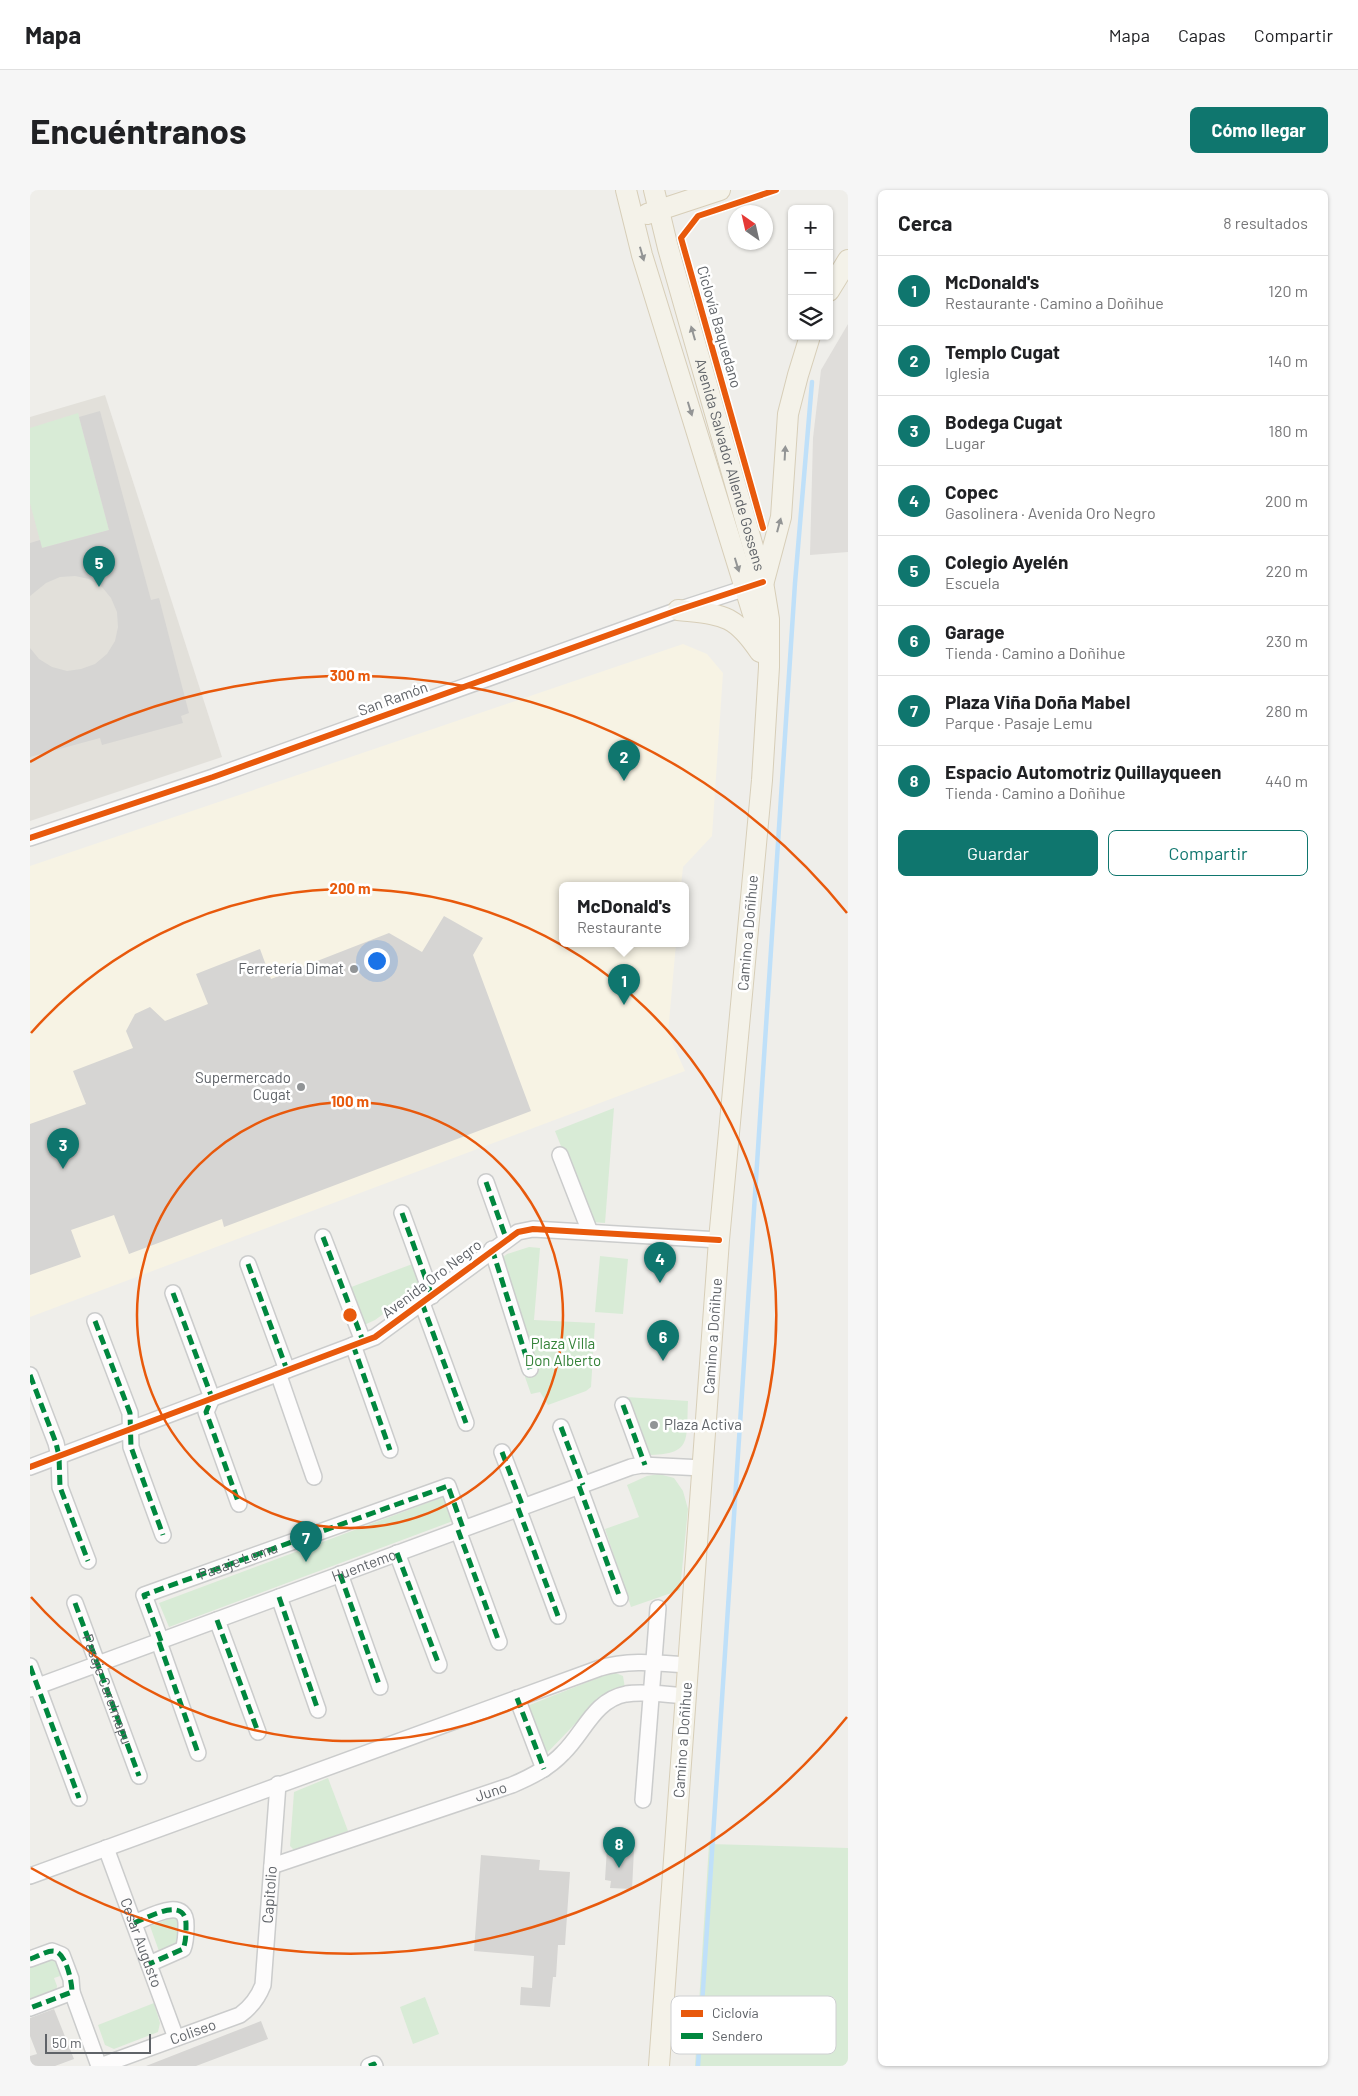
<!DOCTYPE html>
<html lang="es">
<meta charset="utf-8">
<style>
body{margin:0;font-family:Barlow,sans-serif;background:#f6f6f6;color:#202124}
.controls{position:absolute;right:15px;top:15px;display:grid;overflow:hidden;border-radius:8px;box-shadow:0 1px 4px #0004}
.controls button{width:45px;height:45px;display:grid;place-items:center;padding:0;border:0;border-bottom:1px solid #e0e0e0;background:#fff;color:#202124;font:25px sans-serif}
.compass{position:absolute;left:698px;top:15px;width:45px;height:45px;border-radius:50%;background:#fff;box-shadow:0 1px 4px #0004;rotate:326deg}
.scale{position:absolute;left:15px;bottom:12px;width:106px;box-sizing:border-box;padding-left:5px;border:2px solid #5f6368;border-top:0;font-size:14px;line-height:18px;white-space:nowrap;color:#5f6368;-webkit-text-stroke:4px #fff;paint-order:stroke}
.you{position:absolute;left:346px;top:770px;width:18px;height:18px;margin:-12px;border:4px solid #fff;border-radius:50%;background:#1a73e8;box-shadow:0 0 0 8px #1a73e833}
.badge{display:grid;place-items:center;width:32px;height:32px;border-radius:50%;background:#0f766e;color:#fff;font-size:16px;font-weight:700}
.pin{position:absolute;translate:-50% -41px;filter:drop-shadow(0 1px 2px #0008)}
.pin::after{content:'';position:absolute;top:26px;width:18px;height:15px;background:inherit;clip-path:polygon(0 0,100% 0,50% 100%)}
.popup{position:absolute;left:529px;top:692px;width:130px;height:65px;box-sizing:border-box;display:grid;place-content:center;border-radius:8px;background:#fff;filter:drop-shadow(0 1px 4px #0005);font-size:16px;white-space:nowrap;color:#757577}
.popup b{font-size:19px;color:#202124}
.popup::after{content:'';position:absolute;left:50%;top:100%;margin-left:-10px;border:10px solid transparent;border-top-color:#fff}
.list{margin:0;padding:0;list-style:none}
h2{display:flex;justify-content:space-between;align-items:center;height:65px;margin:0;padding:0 20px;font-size:21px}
h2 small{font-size:16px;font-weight:400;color:#757577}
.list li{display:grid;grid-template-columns:32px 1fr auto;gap:15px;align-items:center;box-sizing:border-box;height:70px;padding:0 20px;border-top:1px solid #e0e0e0}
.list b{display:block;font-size:19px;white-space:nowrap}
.list p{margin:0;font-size:16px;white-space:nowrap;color:#757577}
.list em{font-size:16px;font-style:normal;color:#757577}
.actions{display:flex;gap:10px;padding:15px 20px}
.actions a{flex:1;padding:11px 0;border:1px solid #0f766e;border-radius:8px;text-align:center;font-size:18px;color:#0f766e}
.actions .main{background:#0f766e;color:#fff}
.icon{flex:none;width:28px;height:28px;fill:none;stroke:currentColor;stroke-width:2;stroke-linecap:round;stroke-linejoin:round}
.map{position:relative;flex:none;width:818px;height:1876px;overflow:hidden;border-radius:8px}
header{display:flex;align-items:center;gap:30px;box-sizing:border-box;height:70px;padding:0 25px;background:#fff;border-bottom:1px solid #e0e0e0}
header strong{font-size:24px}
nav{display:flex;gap:28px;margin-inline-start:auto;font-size:18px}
.intro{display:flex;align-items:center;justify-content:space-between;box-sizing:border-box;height:120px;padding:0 30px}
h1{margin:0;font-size:35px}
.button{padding:12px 22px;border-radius:8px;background:#0f766e;color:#fff;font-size:18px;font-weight:700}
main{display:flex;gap:30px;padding:0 30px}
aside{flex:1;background:#fff;border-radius:8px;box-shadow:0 1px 4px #0004}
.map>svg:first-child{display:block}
.commercial{fill:#f7f3e4}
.industrial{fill:#dfddda}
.education{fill:#e2e0da}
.green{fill:#d8ebd6}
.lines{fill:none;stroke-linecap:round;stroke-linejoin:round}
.stream{stroke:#bfe0f9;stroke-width:4.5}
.building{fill:#d6d5d3}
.minor-casing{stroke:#cbcccc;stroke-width:18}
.major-casing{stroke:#d7ceb8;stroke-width:22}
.minor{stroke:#fdfcfc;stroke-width:15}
.major{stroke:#f4f2e9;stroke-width:20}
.quiet{stroke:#00873e;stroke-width:5;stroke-dasharray:10 5;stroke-linecap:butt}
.cycleway-casing{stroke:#fff;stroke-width:9}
.cycleway{stroke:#e8590c;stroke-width:6}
.oneway{fill:#939595}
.ring{fill:none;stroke:#e8590c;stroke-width:2.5}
.poi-dot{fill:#919496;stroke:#fff;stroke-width:2}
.labels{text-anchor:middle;stroke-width:5;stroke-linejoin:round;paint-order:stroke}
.street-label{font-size:15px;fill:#5f6368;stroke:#fff}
.poi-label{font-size:15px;fill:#5f6368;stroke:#fff;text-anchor:end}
.park-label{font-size:15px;fill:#348238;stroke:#fff}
.key{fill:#fff;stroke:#cfd0d2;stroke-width:1}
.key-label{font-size:14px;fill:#5f6368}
.centre{fill:#e8590c;stroke:#fff;stroke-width:2.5}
.ring-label{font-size:15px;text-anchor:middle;font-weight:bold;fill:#e8590c;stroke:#fff;stroke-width:5;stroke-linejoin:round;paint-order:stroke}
</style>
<header>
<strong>Mapa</strong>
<nav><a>Mapa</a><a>Capas</a><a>Compartir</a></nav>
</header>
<div class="intro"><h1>Encuéntranos</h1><a class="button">Cómo llegar</a></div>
<main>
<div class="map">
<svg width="818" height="1876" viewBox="0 0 818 1876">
<rect width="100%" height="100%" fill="#efeeea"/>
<path class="commercial" d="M653,454L677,464L693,483L682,646L653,677L651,696H533V754H646L638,843L655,881L0,1127V676Z"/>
<path class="industrial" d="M818,134V362L780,365L783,248L791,180Z"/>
<path class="education" d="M75,205L192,567L0,631V227Z"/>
<g class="green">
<path d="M48,223L79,340L12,358L0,313V238Z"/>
<path d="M584,918L575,1033L561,1032L525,941Z"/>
<path d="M499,1057L510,1058L504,1130L565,1133L561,1197L556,1201L518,1215L510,1202L501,1204L495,1187L506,1180L472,1068L477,1064Z"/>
<path d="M570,1066L598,1069L593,1124L565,1122Z"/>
<path d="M385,1073L393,1095L345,1130L330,1137L316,1099Z"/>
<path d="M596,1207L658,1211C656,1250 663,1265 617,1265Z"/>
<path d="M629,1284L644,1288L653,1301L658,1319L650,1400L601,1417L575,1339L609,1327L597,1295L617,1286Z"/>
<path d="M413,1307L423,1331L139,1437L129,1413Z"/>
<path d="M583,1482L593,1486L595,1498L571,1507L515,1565L497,1516Z"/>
<path d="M298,1588L318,1641L264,1660L260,1656L264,1602Z"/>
<path d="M679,1654L818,1658V1876H665Z"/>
<path d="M150,1725L149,1757L130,1764L120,1736Z"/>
<path d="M26,1768L33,1785L24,1788L27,1796L26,1802L0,1812V1777Z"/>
<path d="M395,1807L409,1844L383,1854L370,1817Z"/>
<path d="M124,1813L130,1833L128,1842L84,1859L75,1855L68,1835Z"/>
</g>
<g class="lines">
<path class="stream" d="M668,1876L765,393L782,192"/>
</g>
<g class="building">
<path d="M70,221L121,410L129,408L159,523L151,526L153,533L72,555L70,548L0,567V458L9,469L22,477L37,481L51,479L65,474L77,464L85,451L88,437L87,422L81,408L72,397L59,389L45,386L30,387L16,393L0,406V353L10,350L12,358L79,340L49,227Z"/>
<path d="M414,726L453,748L443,765L501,921L194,1037L192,1029L99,1064L84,1025L41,1040L51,1067L0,1085V934L56,914L43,881L103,858L96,841L105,824L120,817L135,831L178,814L166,784L230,759L241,789L359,743L392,762Z"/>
<path d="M577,1658L604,1660L602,1699L580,1698L581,1691L575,1690Z"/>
<path d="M451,1665L510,1670L509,1680L540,1682L535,1755H528L526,1787H523L520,1817L490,1815L491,1797L502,1798L504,1766L444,1761Z"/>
<path d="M24,1819L44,1869L25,1876H0V1866L7,1864L0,1846V1828Z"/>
<path d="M231,1831L238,1849L166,1876H116Z"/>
</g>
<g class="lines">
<defs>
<g id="minor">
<path d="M0,648L183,587L648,420L725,395"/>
<path d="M530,965L560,1042"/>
<path d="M456,992L476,1048"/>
<path d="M372,1023L402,1106"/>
<path d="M293,1047L333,1151"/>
<path d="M462,1059L500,1179"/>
<path d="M218,1074L257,1180"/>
<path d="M143,1103L182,1208L176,1222L209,1314"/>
<path d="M392,1113L436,1233"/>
<path d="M65,1131L100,1223L101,1257L133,1345"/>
<path d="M323,1155L360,1260"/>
<path d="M248,1183L284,1287"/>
<path d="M0,1185L26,1253L29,1266L30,1297L58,1371"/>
<path d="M593,1215L615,1275"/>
<path d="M531,1237L553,1295"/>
<path d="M472,1262L493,1317"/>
<path d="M0,1277L345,1147L488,1042L503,1039L689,1050"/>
<path d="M549,1296L590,1408"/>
<path d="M488,1318L528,1426"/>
<path d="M428,1340L469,1452"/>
<path d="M367,1363L409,1475"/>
<path d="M310,1384L350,1497"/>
<path d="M249,1407L288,1520"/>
<path id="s1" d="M45,1413L109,1586"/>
<path d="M187,1430L228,1542"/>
<path id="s2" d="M131,1451L114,1405L418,1296L433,1338"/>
<path d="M129,1452L168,1563"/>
<path d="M0,1476L49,1608"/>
<path id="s3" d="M0,1499L601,1277L612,1275L673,1278"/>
<path d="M487,1508L514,1579"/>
<path d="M613,1610L628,1418"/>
<path id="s4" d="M76,1658L146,1848"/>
<path id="s5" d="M242,1676L482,1595C501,1587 519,1578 533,1563C554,1543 564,1510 596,1504C615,1501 637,1505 657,1506"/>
<path d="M0,1686L570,1478C599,1469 629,1473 658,1475"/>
<path d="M104,1733C119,1727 157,1705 156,1736C156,1743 156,1752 153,1759L119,1774"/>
<path d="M0,1769L22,1761L32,1765L41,1789L42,1802L69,1876"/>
<path d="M0,1818L42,1802"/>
<path id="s6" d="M70,1876L210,1825C221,1817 228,1808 233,1795L248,1594"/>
<path d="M339,1876L344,1874L345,1876"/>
</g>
<g id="major">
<path d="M596,0L612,65L732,453"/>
<path id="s7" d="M624,0L638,58L733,392L739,429V477L732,590L689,1050L629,1876"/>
<path d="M617,24L690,0"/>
<path d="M799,101L818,70"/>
<path d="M734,391L751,327L758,224L768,185L780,146"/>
<path d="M648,420C692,425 704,423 730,462"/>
</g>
</defs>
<use href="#minor" class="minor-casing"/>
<use href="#major" class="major-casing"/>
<use href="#minor" class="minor"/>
<use href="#major" class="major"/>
<g class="quiet">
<path d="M456,992L476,1048"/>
<path d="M372,1023L402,1106"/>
<path d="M293,1047L333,1151"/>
<path d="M462,1059L500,1179"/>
<path d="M218,1074L257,1180"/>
<path d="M143,1103L182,1208L176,1222L209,1314"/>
<path d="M392,1113L436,1233"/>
<path d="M65,1131L100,1223L101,1257L133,1345"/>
<path d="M323,1155L360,1260"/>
<path d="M0,1185L26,1253L29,1266L30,1297L58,1371"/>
<path d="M593,1215L615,1275"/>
<path d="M531,1237L553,1295"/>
<path d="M472,1262L493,1317"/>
<path d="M549,1296L590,1408"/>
<path d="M488,1318L528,1426"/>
<path d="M428,1340L469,1452"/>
<path d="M367,1363L409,1475"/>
<path d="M310,1384L350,1497"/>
<path d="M249,1407L288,1520"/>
<path d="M45,1413L109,1586"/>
<path d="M187,1430L228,1542"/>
<path d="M131,1451L114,1405L418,1296L433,1338"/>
<path d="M129,1452L168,1563"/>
<path d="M0,1476L49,1608"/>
<path d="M487,1508L514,1579"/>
<path d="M104,1733C119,1727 157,1705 156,1736C156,1743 156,1752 153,1759L119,1774"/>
<path d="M0,1769C7,1767 16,1761 23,1761C36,1761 42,1792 42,1802L0,1818"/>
<path d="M339,1876L344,1874L345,1876"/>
</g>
<defs>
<g id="cycleway">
<path d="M733,338L651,48L668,26L746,0"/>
<path d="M0,648L183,587L648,420L733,392"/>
<path d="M0,1277L345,1147L488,1042L503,1039L689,1050"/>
</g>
</defs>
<use href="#cycleway" class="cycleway-casing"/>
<use href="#cycleway" class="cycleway"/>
</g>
<defs><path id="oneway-solid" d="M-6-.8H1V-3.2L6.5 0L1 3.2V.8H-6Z" transform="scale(1.25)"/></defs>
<g class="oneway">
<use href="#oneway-solid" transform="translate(612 64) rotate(74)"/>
<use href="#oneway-solid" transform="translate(663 143) rotate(-106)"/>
<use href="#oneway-solid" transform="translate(660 219) rotate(73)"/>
<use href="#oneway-solid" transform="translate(755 263) rotate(-87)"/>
<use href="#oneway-solid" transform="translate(749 335) rotate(-75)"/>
<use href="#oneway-solid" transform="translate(707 375) rotate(73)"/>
</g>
<g class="ring">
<circle cx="320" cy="1125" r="213"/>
<path d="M1 843A426 426 0 1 1 1 1407"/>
<path d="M817 1527A639 639 0 0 1 1 1678M0 572A639 639 0 0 1 817 723"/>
</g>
<g class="poi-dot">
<circle cx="324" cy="779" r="5"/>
<circle cx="271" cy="897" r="5"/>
<circle cx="624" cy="1235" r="5"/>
</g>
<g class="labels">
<g class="street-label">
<text transform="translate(689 137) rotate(74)" y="5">Ciclovía Baquedano</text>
<text dy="5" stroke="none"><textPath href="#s7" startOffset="285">Avenida Salvador Allende Gossens</textPath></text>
<text transform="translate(363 509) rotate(-20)" y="5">San Ramón</text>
<text transform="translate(718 743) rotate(-85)" y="5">Camino a Doñihue</text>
<text transform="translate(402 1089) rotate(-37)" y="5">Avenida Oro Negro</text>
<text transform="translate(683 1146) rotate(-86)" y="5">Camino a Doñihue</text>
<text dy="5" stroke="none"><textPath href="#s2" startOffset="149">Pasaje Lemu</textPath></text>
<text dy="5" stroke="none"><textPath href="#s3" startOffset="356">Huentemo</textPath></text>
<text dy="5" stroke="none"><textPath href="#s1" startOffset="92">Pasaje Carelmapu</textPath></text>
<text transform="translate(653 1550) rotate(-86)" y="5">Camino a Doñihue</text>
<text dy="5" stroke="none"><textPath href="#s5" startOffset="231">Juno</textPath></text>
<text dy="5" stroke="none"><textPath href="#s6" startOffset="278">Capitolio</textPath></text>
<text dy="5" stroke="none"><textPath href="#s4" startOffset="101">Cesar Augusto</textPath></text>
<text dy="5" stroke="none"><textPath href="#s6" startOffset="99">Coliseo</textPath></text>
</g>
<g class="poi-label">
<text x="314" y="784">Ferretería Dimat</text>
<text x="261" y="893">Supermercado<tspan x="261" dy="17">Cugat</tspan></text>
<text x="634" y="1240" text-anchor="start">Plaza Activa</text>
</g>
<g class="park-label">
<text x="533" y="1159">Plaza Villa<tspan x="533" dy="17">Don Alberto</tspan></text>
</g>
</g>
<rect x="641" y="1806" width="165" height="58" rx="8" class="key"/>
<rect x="651" y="1820" width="22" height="7" fill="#e8590c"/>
<rect x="651" y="1843" width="22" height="6" fill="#00873e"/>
<g class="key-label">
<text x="682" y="1828">Ciclovía</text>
<text x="682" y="1851">Sendero</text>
</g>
<circle cx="320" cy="1125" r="8" class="centre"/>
<g class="ring-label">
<text x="320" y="491">300 m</text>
<text x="320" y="704">200 m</text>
<text x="320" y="917">100 m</text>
</g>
</svg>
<div class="controls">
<button>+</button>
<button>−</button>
<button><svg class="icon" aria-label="layers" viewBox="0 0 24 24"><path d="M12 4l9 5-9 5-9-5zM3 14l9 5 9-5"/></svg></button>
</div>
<svg class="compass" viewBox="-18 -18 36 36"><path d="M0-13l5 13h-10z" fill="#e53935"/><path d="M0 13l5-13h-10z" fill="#757577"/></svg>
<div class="scale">50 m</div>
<div class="you"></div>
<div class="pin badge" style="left:594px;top:815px">1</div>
<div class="popup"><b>McDonald's</b>Restaurante</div>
<div class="pin badge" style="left:594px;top:591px">2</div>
<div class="pin badge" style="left:33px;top:979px">3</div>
<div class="pin badge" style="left:630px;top:1093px">4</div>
<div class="pin badge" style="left:69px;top:397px">5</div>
<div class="pin badge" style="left:633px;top:1171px">6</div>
<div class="pin badge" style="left:276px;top:1372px">7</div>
<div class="pin badge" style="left:589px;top:1678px">8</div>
</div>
<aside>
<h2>Cerca<small>8 resultados</small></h2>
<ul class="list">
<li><span class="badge">1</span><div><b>McDonald's</b><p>Restaurante · Camino a Doñihue</p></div><em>120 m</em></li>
<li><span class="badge">2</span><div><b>Templo Cugat</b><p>Iglesia</p></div><em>140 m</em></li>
<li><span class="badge">3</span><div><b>Bodega Cugat</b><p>Lugar</p></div><em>180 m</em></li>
<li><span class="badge">4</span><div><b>Copec</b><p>Gasolinera · Avenida Oro Negro</p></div><em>200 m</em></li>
<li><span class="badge">5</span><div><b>Colegio Ayelén</b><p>Escuela</p></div><em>220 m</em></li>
<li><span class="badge">6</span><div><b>Garage</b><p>Tienda · Camino a Doñihue</p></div><em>230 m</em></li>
<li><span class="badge">7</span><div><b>Plaza Viña Doña Mabel</b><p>Parque · Pasaje Lemu</p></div><em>280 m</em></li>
<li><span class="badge">8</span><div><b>Espacio Automotriz Quillayqueen</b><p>Tienda · Camino a Doñihue</p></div><em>440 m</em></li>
</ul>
<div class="actions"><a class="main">Guardar</a><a>Compartir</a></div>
</aside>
</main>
